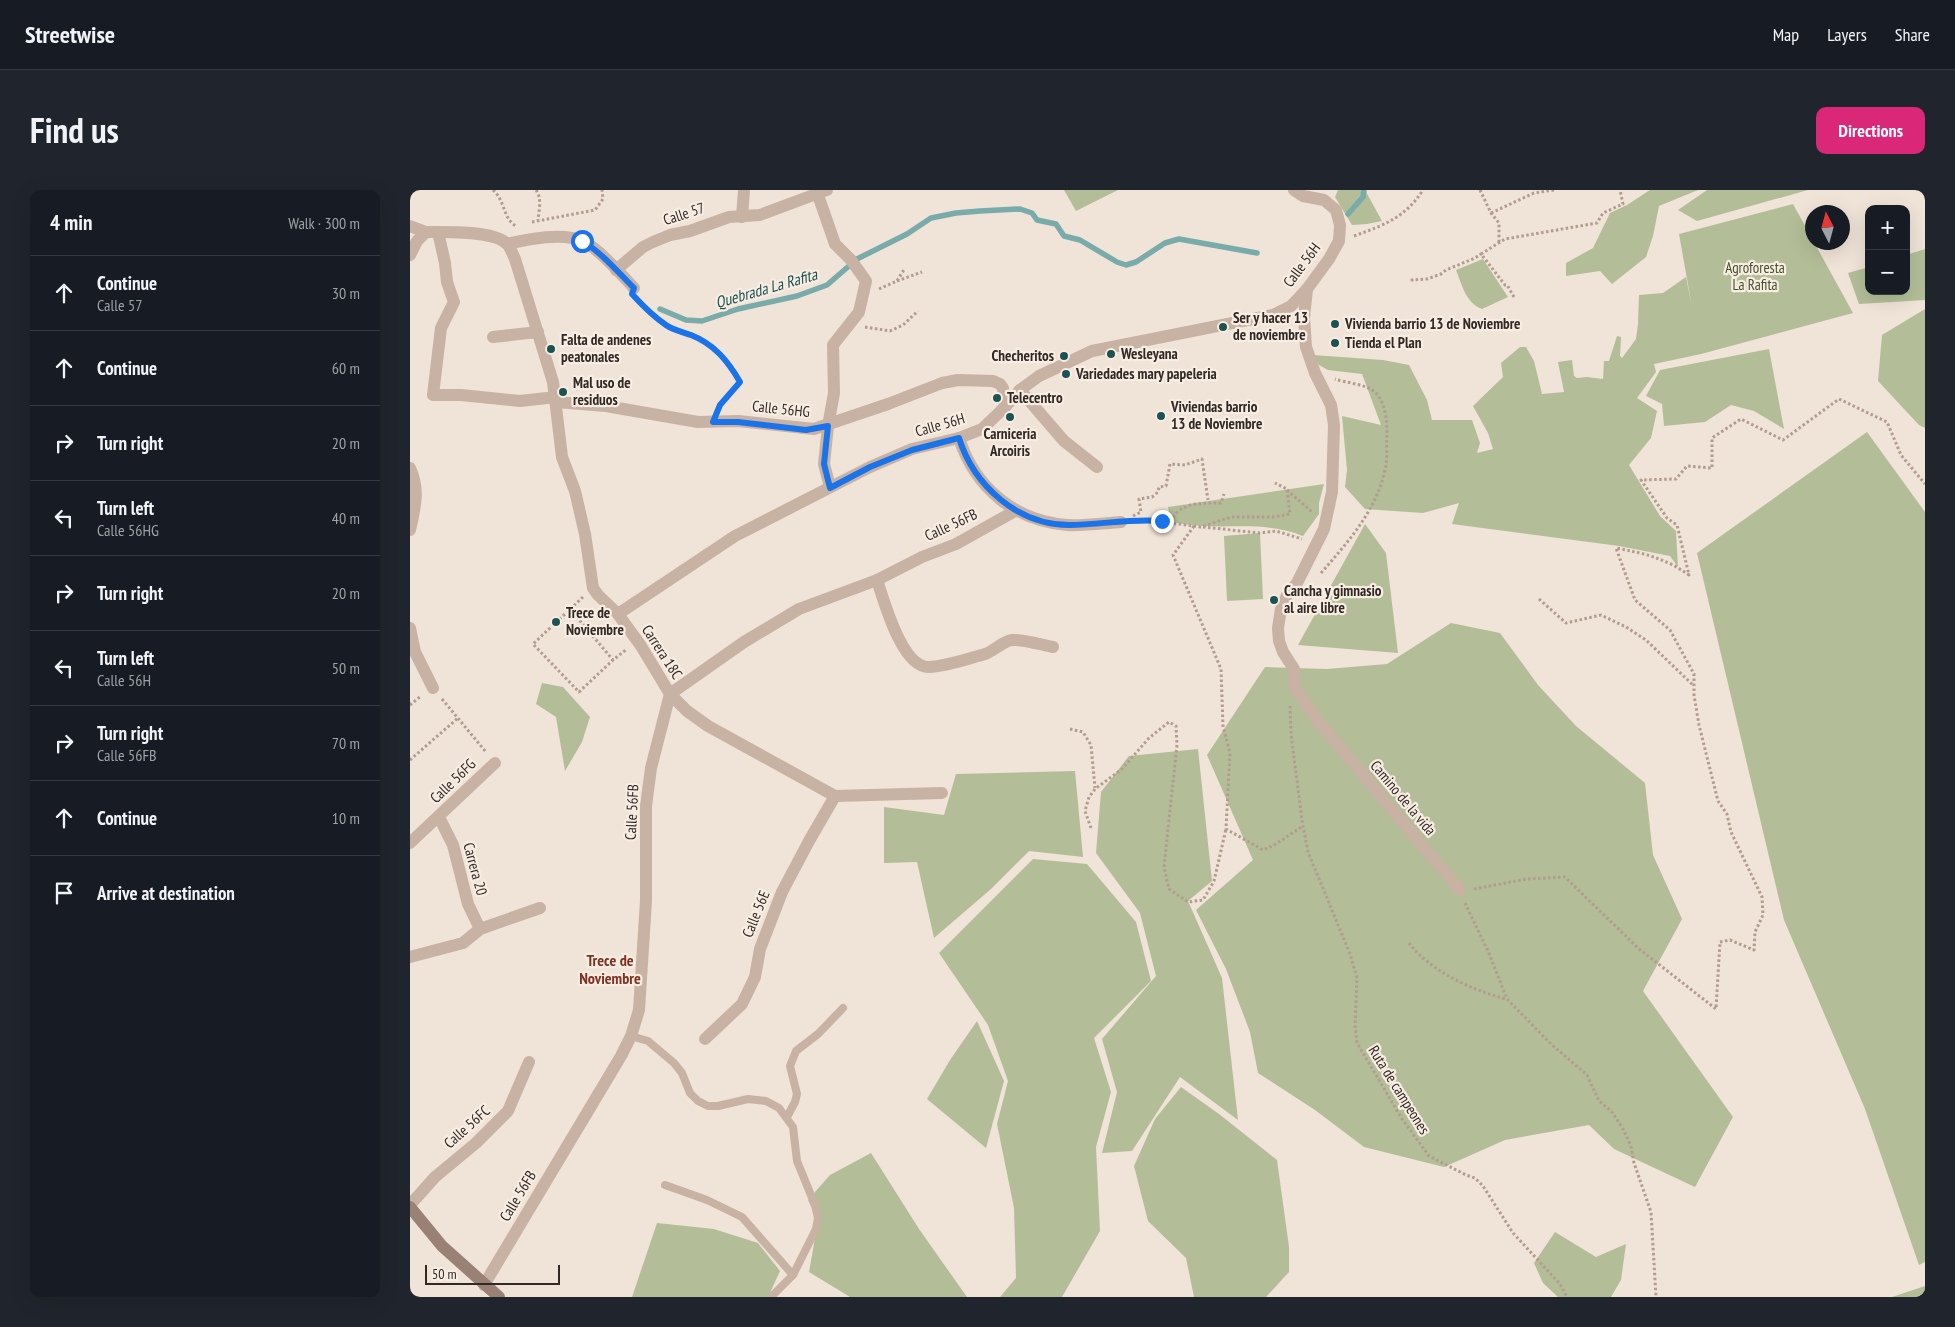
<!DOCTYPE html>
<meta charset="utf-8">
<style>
body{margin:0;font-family:"PT Sans Narrow",sans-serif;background:#20242c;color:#f1f3f6}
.controls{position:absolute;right:15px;top:15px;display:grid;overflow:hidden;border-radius:10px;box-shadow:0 5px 20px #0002}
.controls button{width:45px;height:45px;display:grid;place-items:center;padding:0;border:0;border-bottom:1px solid #363941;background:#171b24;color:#f1f3f6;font:25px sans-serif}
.compass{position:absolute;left:1395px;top:15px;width:45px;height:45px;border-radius:50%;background:#171b24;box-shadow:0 5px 20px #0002;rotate:354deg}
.scale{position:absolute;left:15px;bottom:12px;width:135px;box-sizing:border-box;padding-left:5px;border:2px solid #322925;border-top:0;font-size:14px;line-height:18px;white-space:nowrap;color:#322925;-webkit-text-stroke:4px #f8ede3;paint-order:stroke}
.stop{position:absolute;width:15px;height:15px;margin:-11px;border:4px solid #1a73e8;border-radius:50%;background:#fff}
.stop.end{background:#1a73e8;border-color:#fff;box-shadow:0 1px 5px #0008}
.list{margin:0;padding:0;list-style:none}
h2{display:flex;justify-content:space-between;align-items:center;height:65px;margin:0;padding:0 20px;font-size:21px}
h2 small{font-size:16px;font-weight:400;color:#9ea1a6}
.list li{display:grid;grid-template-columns:32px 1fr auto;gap:15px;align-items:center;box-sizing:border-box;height:75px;padding:0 20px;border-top:1px solid #363941}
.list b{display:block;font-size:19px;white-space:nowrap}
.list p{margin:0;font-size:16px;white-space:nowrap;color:#9ea1a6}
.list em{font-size:16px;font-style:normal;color:#9ea1a6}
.icon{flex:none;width:28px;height:28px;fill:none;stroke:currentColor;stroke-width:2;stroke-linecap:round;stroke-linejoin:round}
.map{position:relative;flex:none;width:1515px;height:1107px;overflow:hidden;border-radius:10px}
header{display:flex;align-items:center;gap:30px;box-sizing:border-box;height:70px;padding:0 25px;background:#171b24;border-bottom:1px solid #363941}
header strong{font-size:24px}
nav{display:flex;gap:28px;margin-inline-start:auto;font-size:18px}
.intro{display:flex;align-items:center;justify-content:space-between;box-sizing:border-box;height:120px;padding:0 30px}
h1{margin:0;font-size:35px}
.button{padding:12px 22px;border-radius:10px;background:#db2777;color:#fff;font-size:18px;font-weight:700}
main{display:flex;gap:30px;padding:0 30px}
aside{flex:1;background:#171b24;border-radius:10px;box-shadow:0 5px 20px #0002}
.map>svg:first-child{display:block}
.green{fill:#b3be98}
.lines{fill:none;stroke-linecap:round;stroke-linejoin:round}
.stream{stroke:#78abaa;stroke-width:5.5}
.path{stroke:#b29c8f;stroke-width:3;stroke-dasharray:2.5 2.5;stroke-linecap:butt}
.lane{stroke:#c7b2a4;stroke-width:8}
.street{stroke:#c7b2a4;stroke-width:12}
.secondary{stroke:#9a8176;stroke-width:12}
.route{stroke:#1a73e8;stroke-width:6}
.poi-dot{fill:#1d5252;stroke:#f8ede3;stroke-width:2}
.labels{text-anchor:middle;stroke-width:4.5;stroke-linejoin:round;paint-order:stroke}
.street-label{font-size:15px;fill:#322925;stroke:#f8ede3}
.park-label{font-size:15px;fill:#44502a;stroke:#f8ede3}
.poi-label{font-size:15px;font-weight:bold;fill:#322925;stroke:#f8ede3;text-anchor:start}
.water-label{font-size:16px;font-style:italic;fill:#1d5252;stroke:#f8ede3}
.neighbourhood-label{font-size:16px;font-weight:bold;fill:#7e3222;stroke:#f8ede3}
</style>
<header>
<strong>Streetwise</strong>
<nav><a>Map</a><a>Layers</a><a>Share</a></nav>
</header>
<div class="intro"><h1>Find us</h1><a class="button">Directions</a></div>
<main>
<aside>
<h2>4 min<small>Walk · 300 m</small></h2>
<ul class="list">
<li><svg class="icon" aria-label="ahead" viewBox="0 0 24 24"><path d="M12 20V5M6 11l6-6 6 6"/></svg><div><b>Continue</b><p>Calle 57</p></div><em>30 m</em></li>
<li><svg class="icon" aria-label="ahead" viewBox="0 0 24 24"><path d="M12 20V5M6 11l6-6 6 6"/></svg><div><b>Continue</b></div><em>60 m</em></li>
<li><svg class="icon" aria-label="right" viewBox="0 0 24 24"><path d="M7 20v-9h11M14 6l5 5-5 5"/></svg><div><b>Turn right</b></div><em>20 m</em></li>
<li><svg class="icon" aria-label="left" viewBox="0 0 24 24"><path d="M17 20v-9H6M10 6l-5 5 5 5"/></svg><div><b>Turn left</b><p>Calle 56HG</p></div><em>40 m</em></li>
<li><svg class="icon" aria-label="right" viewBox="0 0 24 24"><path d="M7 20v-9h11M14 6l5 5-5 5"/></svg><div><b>Turn right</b></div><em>20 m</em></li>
<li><svg class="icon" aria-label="left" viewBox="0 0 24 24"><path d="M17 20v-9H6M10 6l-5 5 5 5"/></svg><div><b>Turn left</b><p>Calle 56H</p></div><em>50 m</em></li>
<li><svg class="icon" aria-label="right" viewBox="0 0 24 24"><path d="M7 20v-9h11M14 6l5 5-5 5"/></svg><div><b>Turn right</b><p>Calle 56FB</p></div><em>70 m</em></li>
<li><svg class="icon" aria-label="ahead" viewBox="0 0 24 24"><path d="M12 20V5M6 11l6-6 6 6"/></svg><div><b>Continue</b></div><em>10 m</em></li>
<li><svg class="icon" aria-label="arrive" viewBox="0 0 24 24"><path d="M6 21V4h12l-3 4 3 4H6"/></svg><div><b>Arrive at destination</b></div></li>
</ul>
</aside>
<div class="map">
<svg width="1515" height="1107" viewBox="0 0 1515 1107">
<rect width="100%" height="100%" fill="#f0e3d7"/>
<g class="green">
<path d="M654,0H708L666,21Z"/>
<path d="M928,0H955L972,31L957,34L942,35L925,7Z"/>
<path d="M1240,0H1288L1249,16L1243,46L1236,67L1202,94L1190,81L1156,86V73L1183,58L1200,23L1217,15Z"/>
<path d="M1297,0H1398L1287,31L1268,20Z"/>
<path d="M1383,14L1443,123L1291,164L1244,174L1246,182L1227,208L1247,221L1241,248L1219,275L1250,326L1266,341L1268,377L1260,366L1209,356L1042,334L1049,313L1013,323L955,319L935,297L937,280L932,226L971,235L952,184L918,180L909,175L903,165L973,170L999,175L1017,210L1022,230H1062L1070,253L1067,263L1083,259L1078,243L1063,216L1093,187L1091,173L1110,157H1116L1124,171L1132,204L1154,202L1148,172L1162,170L1164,186L1167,188L1177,187L1193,189L1194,171H1199L1207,146L1211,147L1210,166L1212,168L1226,149L1228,134L1229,105L1253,103L1276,87L1282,117L1269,44Z"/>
<path d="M1515,59V110L1449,114L1438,83L1459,77V101H1496V65Z"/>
<path d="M1073,69L1098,107L1072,119C1056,113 1052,95 1046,80Z"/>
<path d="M1515,119V238L1509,235L1468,191L1472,145Z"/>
<path d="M1359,159L1374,239L1344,221L1321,215L1295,232L1254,236L1252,214L1236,206L1250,180Z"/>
<path d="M1457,242L1515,322V1072L1509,1075L1455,919L1374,730L1287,363Z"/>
<path d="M914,294L909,313V324L893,346C860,332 827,338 792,336C782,335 772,334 761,332L758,317Z"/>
<path d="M955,334L976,363L988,463L888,455Z"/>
<path d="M850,343L853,409L817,411L814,346Z"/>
<path d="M1041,433L1090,443L1128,495L1166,536L1235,593L1243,665L1272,729L1233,801L1323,927L1285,997L1204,959L1179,935L1095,950L1034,977L954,957L905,920L848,883L840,842L816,779L786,720L843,670L797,565L855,477L917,479L977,474Z"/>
<path d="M132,493L153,497L180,527L172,552L155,581L146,527L126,514Z"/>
<path d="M788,559L802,691L778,711L812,788L828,930L770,887L722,961L692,963L707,902L692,849L746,786L730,723L686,663L691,602L719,566Z"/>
<path d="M665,581L673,667L619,661L581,699L524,748L507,672L474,673V617L534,625L546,584Z"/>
<path d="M623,669L677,674L726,732L741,791L684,848L701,902L686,957L690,1041L652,1107H590L606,1088L604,1018L587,934L598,891L578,835L529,763Z"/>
<path d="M567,831L594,891L576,958L517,909L540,870Z"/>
<path d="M771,897L809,924L867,970L879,1057V1082L856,1107H784L776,1068L738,1031L724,976L745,929Z"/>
<path d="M461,963L509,1039L557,1107H440L399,1082L408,1031L398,1010L420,985Z"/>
<path d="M247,1033L304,1039L348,1053L370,1081L358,1107H222Z"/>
<path d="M1145,1042L1186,1067L1216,1054L1211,1090L1201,1107H1148L1133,1093L1124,1073Z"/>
<path d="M1515,1096V1107H1482Z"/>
</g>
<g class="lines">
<g class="stream">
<path d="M938,24L953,7L954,0"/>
<path d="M250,119L276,130L292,131L328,119L387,106L417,95L447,69L497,44L521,28L546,23L570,21L610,19L622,23L627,30L646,34L654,46L670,50L707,72L716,75L726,72L755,53L769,49L847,63"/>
</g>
<g class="path">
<path d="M83,0C95,10 93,29 106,36"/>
<path d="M126,0C132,8 129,20 128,30"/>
<path d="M1070,0L1081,23L1089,33V52"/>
<path d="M1081,23L1124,3L1144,0"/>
<path d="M122,32L185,20L193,9L192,0"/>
<path d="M944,46C974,35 995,28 1013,0"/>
<path d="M1003,89L1002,90L1017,89L1031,84L1036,80L1065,68L1071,64"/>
<path d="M487,91L512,82"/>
<path d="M469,99L487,91L495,78"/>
<path d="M1104,107L1097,95H1095L1071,64L1095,49L1187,33L1193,23L1213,14L1210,0"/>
<path d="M229,112L257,136L283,145L303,156L330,192L309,217"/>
<path d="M455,137L480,141L493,135L508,121"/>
<path d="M877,300L902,322"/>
<path d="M723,326L731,322L729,309L742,307L748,302L749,297L756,296L760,274L775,275L792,269L798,310"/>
<path d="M724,331L738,330L791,337L821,327H863L880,324L877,299L865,293"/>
<path d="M761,332C768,312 792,313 811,313L814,304"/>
<path d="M784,336L763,365L811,479L813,536L820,563L816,639L853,660L866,654L893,636"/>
<path d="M793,337L850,343L866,341L892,349"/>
<path d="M911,383C938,352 966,321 975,280C978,269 976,256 977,245C977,230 976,213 965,202C956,194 936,193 925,189"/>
<path d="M173,407L123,454L169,502L203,470L217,459"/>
<path d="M1129,409L1156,433L1191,425L1216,437L1236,450L1284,496"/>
<path d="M160,419L203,470"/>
<path d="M32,509L76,562"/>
<path d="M0,515L11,506"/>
<path d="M880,516L881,544L892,630L898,662L940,764L947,788L945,836L947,853L992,929L1019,966L1056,985L1065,988L1073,996L1103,1043L1150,1094L1157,1107"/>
<path d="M660,539L673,542L681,555L685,598"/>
<path d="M0,570L48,528"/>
<path d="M681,638L675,621L679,607L685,599L712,579L739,548L759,532L766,536L767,555L754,677L759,699L778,712L793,710L804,691L816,639"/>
<path d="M1064,699L1117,689L1155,687L1228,758L1306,819L1310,752L1320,750L1344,760L1345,742L1353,725L1352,707L1321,642L1317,624L1308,611L1289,535L1284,505V484L1260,440L1225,410L1206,358C1233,363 1255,368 1279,385L1267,335L1257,328L1231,290L1266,289L1277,276L1302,278V248L1331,229L1373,250L1429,209L1477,232L1491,265L1515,294"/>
<path d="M1055,713L1078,761L1097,809L1141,854L1177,885L1189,911L1202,922L1213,939L1221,956L1224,973L1241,1022L1246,1107"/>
<path d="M999,753C1021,782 1062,800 1096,809"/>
</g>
<g class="lane">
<path d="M221,846L238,851L264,873L272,883L280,903L288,911L298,916H308L338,909L356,911L369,918L383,937L387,971L405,1015L408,1028L406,1039L383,1085L361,1107"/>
<path d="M377,927L385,912L387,904L380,876L386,861L408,844L433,818"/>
<path d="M255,995L297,1010L332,1027L383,1085"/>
</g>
<g class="street">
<path d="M408,5L425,54L441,70L456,91L449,122L423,155L424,203L418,236L414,274L420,297"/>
<path d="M332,27L334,0"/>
<path d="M0,36L16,42"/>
<path d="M28,42L35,73L37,92L44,112L31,138L23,205H51L110,211L146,207"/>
<path d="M97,54C119,49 152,42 173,51C188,58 212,85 224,98"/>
<path d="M0,65L7,51L16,42C35,42 86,40 98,55C101,59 103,65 105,69L143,192L152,267L165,301L175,344L183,398L188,405L208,424L231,456L260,504L277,521L298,536L425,606L532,603"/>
<path d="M206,80L233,57L243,52L260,45L280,41L319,27L350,25L417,0"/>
<path d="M897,99L894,127L896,157L905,183L921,215L924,235L922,302L914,339L887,393L877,405L871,419L868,438L869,451L873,462L884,479L885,498L909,532L1050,700"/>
<path d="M83,147L128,142"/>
<path d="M610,200L654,251L687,277"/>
<path d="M146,212L196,216L288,232L328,231L404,239L478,214L532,193L548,190L583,191L590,194L593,198L595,217"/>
<path d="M549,248C565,298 605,331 657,335C675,336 694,333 711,332"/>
<path d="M0,278C10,299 5,318 0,340"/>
<path d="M467,390C474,411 492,478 519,477C538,476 557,469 575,464C584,461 593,451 602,450C613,449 632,455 643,457"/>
<path d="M208,424L325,346L460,277L502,259L549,248L572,239L595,217L610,200L629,186L682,161L863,125L881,116L897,99L919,69L929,51L930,35L926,20L914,10L893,6L884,0"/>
<path d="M0,438L5,462L23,498"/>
<path d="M29,627L43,655L58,714L70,739"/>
<path d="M0,653L85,573"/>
<path d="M0,767L53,753L70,739L130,718"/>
<path d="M295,849L332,814L345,787L350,759L372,702L399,651L425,606"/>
<path d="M0,1015L25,987L66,953L98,921L119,872"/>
<path d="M74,1095L211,866L221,846L229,820L236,711V616L241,578L260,504L334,452L389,419L467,390L512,367L546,354L605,321"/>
</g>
<path class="secondary" d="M0,1017L32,1056L89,1107"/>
</g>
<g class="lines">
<path class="route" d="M172,51C191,62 208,82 224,98L222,104C232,115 244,127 256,135C263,140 273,142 281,145C304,154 318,171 330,192L310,215L303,232H328L396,240L418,236L414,274L420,298L460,277L502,260L549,248C564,296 608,335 659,335C690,335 721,328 752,331"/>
</g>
<g class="poi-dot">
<circle cx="925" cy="134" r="5"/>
<circle cx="813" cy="137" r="5"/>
<circle cx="925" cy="153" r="5"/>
<circle cx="141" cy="159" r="5"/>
<circle cx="701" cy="164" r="5"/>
<circle cx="654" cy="166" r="5"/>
<circle cx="656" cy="184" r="5"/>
<circle cx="153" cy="202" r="5"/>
<circle cx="587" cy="208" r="5"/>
<circle cx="751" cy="226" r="5"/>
<circle cx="600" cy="227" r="5"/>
<circle cx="864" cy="410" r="5"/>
<circle cx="146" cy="432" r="5"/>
</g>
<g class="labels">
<g class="street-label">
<text transform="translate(274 24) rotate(-18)" y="5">Calle 57</text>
<text transform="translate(892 75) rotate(-53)" y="5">Calle 56H</text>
<text transform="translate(371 219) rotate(6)" y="5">Calle 56HG</text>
<text transform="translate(530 235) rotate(-16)" y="5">Calle 56H</text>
<text transform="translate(541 335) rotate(-25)" y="5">Calle 56FB</text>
<text transform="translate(252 462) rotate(57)" y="5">Carrera 18C</text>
<text transform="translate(43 591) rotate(-44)" y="5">Calle 56FG</text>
<text transform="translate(993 608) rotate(50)" y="5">Camino de la vida</text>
<text transform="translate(222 622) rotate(-87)" y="5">Calle 56FB</text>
<text transform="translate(65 679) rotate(75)" y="5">Carrera 20</text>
<text transform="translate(346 724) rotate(-68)" y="5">Calle 56E</text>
<text transform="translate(989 900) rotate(58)" y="5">Ruta de campeones</text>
<text transform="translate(57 937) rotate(-42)" y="5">Calle 56FC</text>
<text transform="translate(108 1006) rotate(-59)" y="5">Calle 56FB</text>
</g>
<g class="park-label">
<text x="1345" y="83">Agroforesta<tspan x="1345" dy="17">La Rafita</tspan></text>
</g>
<g class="poi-label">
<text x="823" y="133">Ser y hacer 13<tspan x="823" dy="17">de noviembre</tspan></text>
<text x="935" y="139">Vivienda barrio 13 de Noviembre</text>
<text x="151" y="155">Falta de andenes<tspan x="151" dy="17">peatonales</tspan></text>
<text x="935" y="158">Tienda el Plan</text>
<text x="711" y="169">Wesleyana</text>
<text x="644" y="171" text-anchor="end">Checheritos</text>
<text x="666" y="189">Variedades mary papeleria</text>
<text x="163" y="198">Mal uso de<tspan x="163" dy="17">residuos</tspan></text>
<text x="597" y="213">Telecentro</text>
<text x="761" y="222">Viviendas barrio<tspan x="761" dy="17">13 de Noviembre</tspan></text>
<text x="600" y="249" text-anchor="middle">Carniceria<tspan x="600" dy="17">Arcoiris</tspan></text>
<text x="874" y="406">Cancha y gimnasio<tspan x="874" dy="17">al aire libre</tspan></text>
<text x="156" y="428">Trece de<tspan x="156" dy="17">Noviembre</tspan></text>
</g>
<g class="water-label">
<text transform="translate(356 98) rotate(-16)" y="6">Quebrada La Rafita</text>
</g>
<g class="neighbourhood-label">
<text x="200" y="776">Trece de<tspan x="200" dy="18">Noviembre</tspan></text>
</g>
</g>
</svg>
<div class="controls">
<button>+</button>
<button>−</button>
</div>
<svg class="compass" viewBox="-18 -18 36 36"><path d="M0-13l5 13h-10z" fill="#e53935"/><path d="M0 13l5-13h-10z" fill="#9ea1a6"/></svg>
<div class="scale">50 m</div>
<div class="stop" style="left:172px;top:51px"></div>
<div class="stop end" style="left:752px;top:331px"></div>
</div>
</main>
